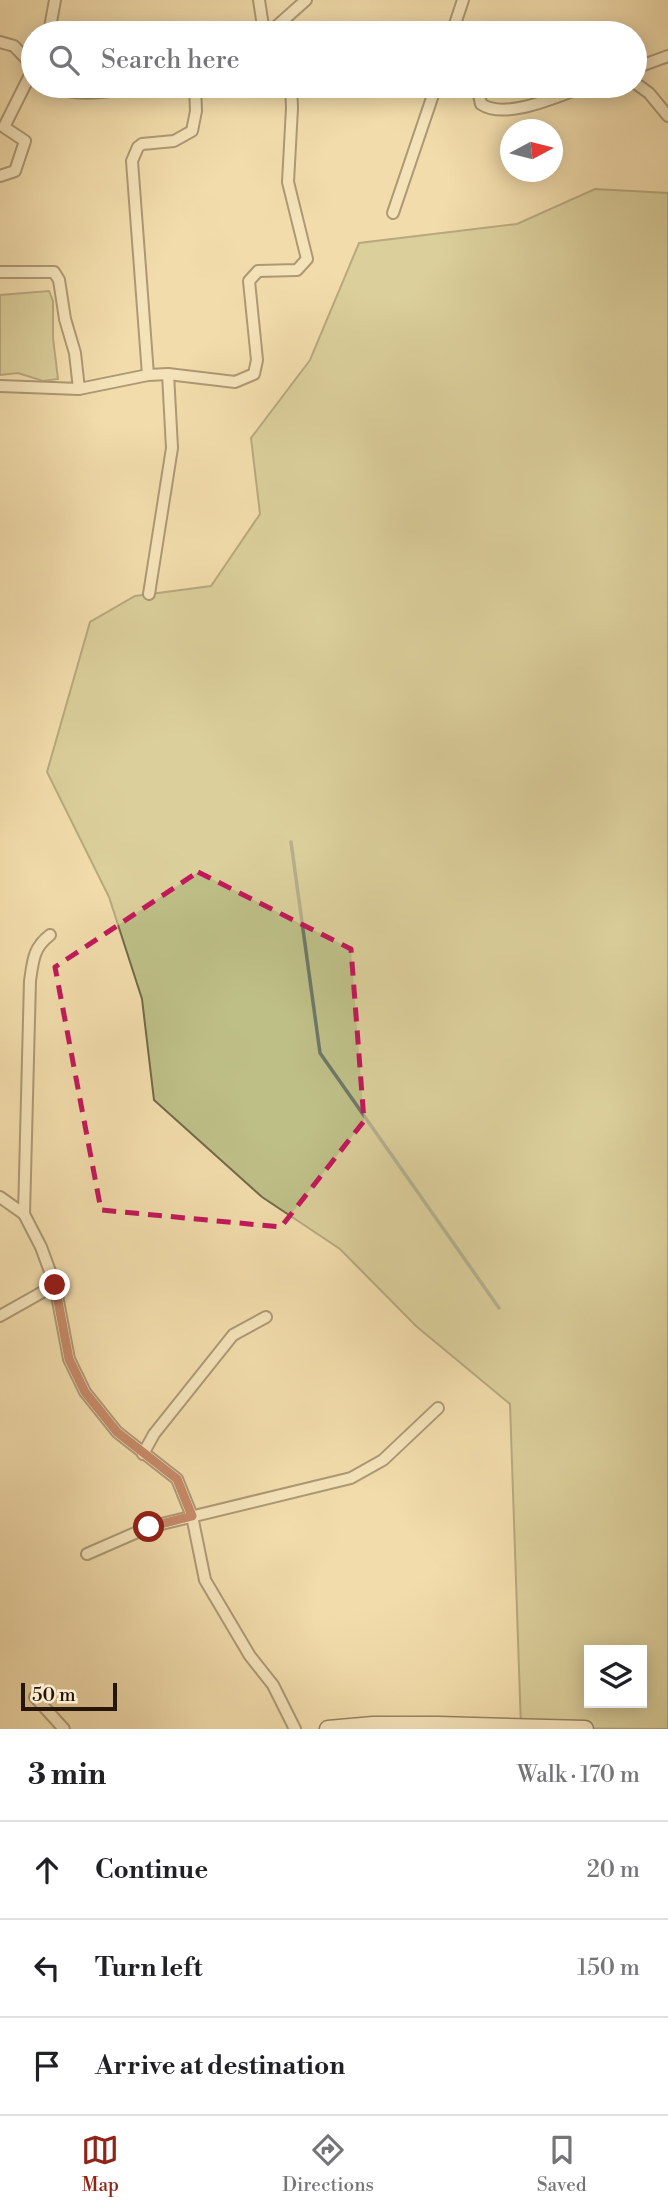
<!DOCTYPE html>
<meta charset="utf-8">
<style>
body{margin:0;font-family:"Libre Bodoni",serif;background:#f2f2f2;color:#202124}
.controls{position:absolute;right:21px;bottom:21px;display:grid;overflow:hidden;border-radius:0px;box-shadow:0 4px 18px #0003}
.controls button{width:63px;height:63px;display:grid;place-items:center;padding:0;border:0;border-bottom:2px solid #e0e0e0;background:#fff;color:#202124;font:35px sans-serif}
.compass{position:absolute;left:500px;top:119px;width:63px;height:63px;border-radius:50%;background:#fff;box-shadow:0 4px 18px #0003;rotate:83deg}
.scale{position:absolute;left:21px;bottom:18px;width:96px;box-sizing:border-box;padding-left:7px;border:4px solid #26150b;border-top:0;font-size:19px;line-height:24px;white-space:nowrap;color:#26150b;-webkit-text-stroke:5px #f7e8c9;paint-order:stroke}
.stop{position:absolute;width:21px;height:21px;margin:-16px;border:5px solid #8f2418;border-radius:50%;background:#fff}
.stop.end{background:#8f2418;border-color:#fff;box-shadow:0 2px 7px #0008}
.list{margin:0;padding:0;list-style:none}
h2{display:flex;justify-content:space-between;align-items:center;height:91px;margin:0;padding:0 28px;font-size:30px}
h2 small{font-size:23px;font-weight:400;color:#757577}
.list li{display:grid;grid-template-columns:46px 1fr auto;gap:21px;align-items:center;box-sizing:border-box;height:98px;padding:0 28px;border-top:2px solid #e0e0e0}
.list b{display:block;font-size:26px;white-space:nowrap}
.list em{font-size:23px;font-style:normal;color:#757577}
.icon{flex:none;width:38px;height:38px;fill:none;stroke:currentColor;stroke-width:2;stroke-linecap:round;stroke-linejoin:round}
.map{position:relative;flex:none;width:668px;height:1729px;overflow:hidden}
.search{position:absolute;background:#fff;box-shadow:0 4px 18px #0003;left:21px;right:21px;top:21px;height:77px;display:flex;align-items:center;gap:18px;box-sizing:border-box;padding:0 24px;border-radius:38px;color:#757577;font-size:26px}
.sheet{height:385px;background:#fff}
nav{display:flex;justify-content:space-around;align-items:center;box-sizing:border-box;height:98px;border-top:2px solid #e0e0e0;background:#fff;font-size:19px;color:#757577}
nav a{display:grid;justify-items:center;gap:4px}
nav .on{color:#8f2418}
.map>svg:first-child{display:block}
.green{fill:#bebf87;stroke:#726a49;stroke-width:2;fill-rule:evenodd}
.lines{fill:none;stroke-linecap:round;stroke-linejoin:round}
.stream{stroke:#6d7968;stroke-width:3.5}
.street-casing{stroke:#594733;stroke-width:14}
.secondary-casing{stroke:#26150b;stroke-width:19}
.street{stroke:#f7e8c9;stroke-width:10}
.secondary{stroke:#f7e8c9;stroke-width:16}
.route{stroke:#8f2418;stroke-width:9}
.marked{fill:none;stroke:#c2185b;stroke-width:5;stroke-dasharray:14 9;stroke-linejoin:round}
</style>
<div class="map">
<svg width="668" height="1729" viewBox="0 0 668 1729">
<rect width="100%" height="100%" fill="#f2dcac"/>
<filter id="stains"><feTurbulence type="fractalNoise" baseFrequency=".00286" numOctaves="4"/><feColorMatrix values="0 0 0 0 .2 0 0 0 0 .09 0 0 0 0 .02 0 0 0 .5 -.17"/></filter>
<radialGradient id="worn" r=".72"><stop offset=".6" stop-color="#630" stop-opacity="0"/><stop offset="1" stop-color="#630" stop-opacity=".3"/></radialGradient>
<g class="green">
<path d="M595,189L668,193V1729L521,1728L510,1404L416,1326L340,1249L262,1197L154,1100L142,999L109,897L47,772L90,622L135,596L211,586L260,514L251,438L310,360L359,243L517,224ZM589,1650H642V1703H589Z"/>
<path d="M49,291L53,301V338L58,379L43,381L18,373L0,375V295Z"/>
</g>
<g class="lines">
<path class="stream" d="M291,842L320,1053L499,1308"/>
<defs>
<g id="street">
<path d="M259,0L264,33"/>
<path d="M49,33L55,0"/>
<path d="M269,33L306,0"/>
<path d="M452,33L463,0"/>
<path d="M0,42L14,46L33,66"/>
<path d="M635,68L668,56"/>
<path d="M635,83L649,93L668,116"/>
<path d="M52,86C76,98 112,92 138,86"/>
<path d="M477,86L481,104C506,121 560,95 586,86"/>
<path d="M0,176L15,171L25,141L4,127L33,69"/>
<path d="M393,213L436,86"/>
<path d="M0,272H54L59,280L65,319L75,353L79,389"/>
<path d="M148,375L132,161L138,147L142,144L174,141L192,131L196,111L195,86"/>
<path d="M0,386L79,389L148,375L168,374L235,382L254,374L257,360L249,281L258,271L297,270L307,259L288,182L292,108L291,86"/>
<path d="M149,594L172,448L168,374"/>
<path d="M0,1197L24,1214L41,1247L55,1285L69,1359L85,1392L117,1432L177,1479L192,1516L205,1580L250,1656L273,1685L295,1729"/>
<path d="M24,1214L30,981C33,961 33,948 50,935"/>
<path d="M0,1316L55,1285"/>
<path d="M143,1454L154,1434L233,1335L266,1317"/>
<path d="M87,1554L149,1527L351,1478L383,1460L438,1408"/>
<path d="M35,1697L64,1729"/>
</g>
<path id="secondary" d="M328,1729L373,1725H438L585,1729"/>
</defs>
<use href="#street" class="street-casing"/>
<use href="#secondary" class="secondary-casing"/>
<use href="#street" class="street"/>
<use href="#secondary" class="secondary"/>
</g>
<g class="lines">
<path class="route" d="M55,1285L69,1359L85,1392L117,1432L177,1479L192,1516L149,1527"/>
</g>
<path d="M0 0H668V1729H0ZM198,872L351,949L364,1121L281,1227L101,1210L55,967Z" fill="#f2dcac" fill-opacity=".55" fill-rule="evenodd"/>
<path class="marked" d="M198,872L351,949L364,1121L281,1227L101,1210L55,967Z"/>
<rect width="100%" height="100%" filter="url(#stains)"/>
<rect width="100%" height="100%" fill="url(#worn)"/>
</svg>
<div class="controls">
<button><svg class="icon" aria-label="layers" viewBox="0 0 24 24"><path d="M12 4l9 5-9 5-9-5zM3 14l9 5 9-5"/></svg></button>
</div>
<svg class="compass" viewBox="-18 -18 36 36"><path d="M0-13l5 13h-10z" fill="#e53935"/><path d="M0 13l5-13h-10z" fill="#757577"/></svg>
<div class="scale">50 m</div>
<div class="stop" style="left:149px;top:1527px"></div>
<div class="stop end" style="left:55px;top:1285px"></div>
<div class="search"><svg class="icon" aria-label="search" viewBox="0 0 24 24"><circle cx="10" cy="10" r="6"/><path d="M15 15l6 6"/></svg>Search here</div>
</div>
<section class="sheet">
<h2>3 min<small>Walk · 170 m</small></h2>
<ul class="list">
<li><svg class="icon" aria-label="ahead" viewBox="0 0 24 24"><path d="M12 20V5M6 11l6-6 6 6"/></svg><div><b>Continue</b></div><em>20 m</em></li>
<li><svg class="icon" aria-label="left" viewBox="0 0 24 24"><path d="M17 20v-9H6M10 6l-5 5 5 5"/></svg><div><b>Turn left</b></div><em>150 m</em></li>
<li><svg class="icon" aria-label="arrive" viewBox="0 0 24 24"><path d="M6 21V4h12l-3 4 3 4H6"/></svg><div><b>Arrive at destination</b></div></li>
</ul>
</section>
<nav>
<a class="on"><svg class="icon" aria-label="map" viewBox="0 0 24 24"><path d="M3 6l6-2 6 2 6-2v14l-6 2-6-2-6 2zM9 4v14M15 6v14"/></svg>Map</a>
<a><svg class="icon" aria-label="directions" viewBox="0 0 24 24"><path d="M12 3l9 9-9 9-9-9zM9 14v-3h6M13 9l2 2-2 2"/></svg>Directions</a>
<a><svg class="icon" aria-label="saved" viewBox="0 0 24 24"><path d="M7 4h10v16l-5-4-5 4z"/></svg>Saved</a>
</nav>
